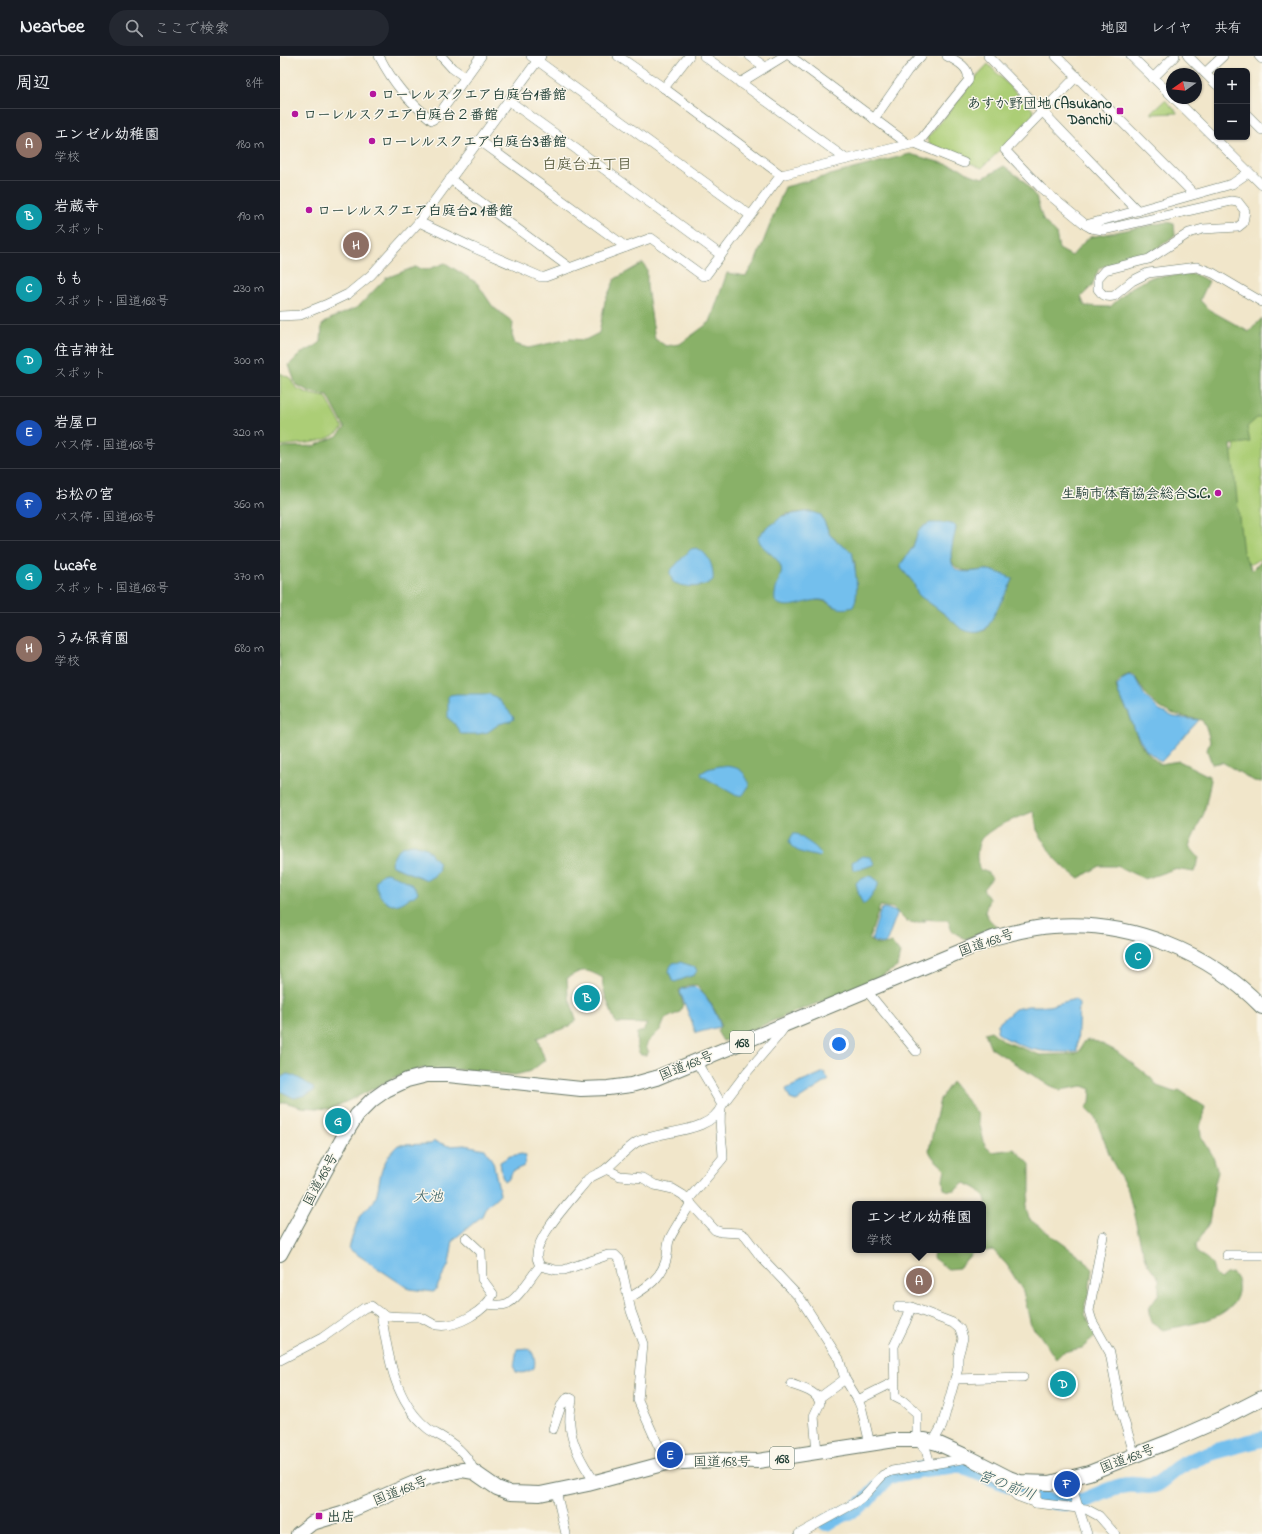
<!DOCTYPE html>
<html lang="ja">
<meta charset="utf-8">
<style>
body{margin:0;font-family:"Indie Flower","Klee One",sans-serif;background:#242831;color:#f1f3f6}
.controls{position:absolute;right:12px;top:12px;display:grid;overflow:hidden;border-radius:6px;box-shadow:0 1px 3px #0004}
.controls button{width:36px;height:36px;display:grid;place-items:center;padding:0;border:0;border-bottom:1px solid #363941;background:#171b24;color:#f1f3f6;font:20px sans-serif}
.compass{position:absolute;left:886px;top:12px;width:36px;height:36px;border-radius:50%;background:#171b24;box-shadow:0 1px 3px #0004;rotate:256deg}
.you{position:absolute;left:559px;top:988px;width:14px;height:14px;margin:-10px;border:3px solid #fff;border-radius:50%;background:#1a73e8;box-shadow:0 0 0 6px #1a73e833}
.badge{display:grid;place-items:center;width:26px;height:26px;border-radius:50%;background:#d690ce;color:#fff;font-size:13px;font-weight:700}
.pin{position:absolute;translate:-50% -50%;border:2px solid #fff;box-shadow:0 1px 4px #0006}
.popup{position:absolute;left:572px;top:1145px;width:134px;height:52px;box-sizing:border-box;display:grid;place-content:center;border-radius:6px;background:#171b24;filter:drop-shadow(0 1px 3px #0005);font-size:13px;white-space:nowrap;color:#9ea1a6}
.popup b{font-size:15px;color:#f1f3f6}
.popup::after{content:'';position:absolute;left:50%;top:100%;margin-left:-8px;border:8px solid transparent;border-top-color:#171b24}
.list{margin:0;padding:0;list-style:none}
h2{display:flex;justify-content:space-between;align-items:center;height:52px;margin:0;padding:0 16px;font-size:17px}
h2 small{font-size:13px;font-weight:400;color:#9ea1a6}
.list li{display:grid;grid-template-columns:26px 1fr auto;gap:12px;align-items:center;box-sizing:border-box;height:72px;padding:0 16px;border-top:1px solid #363941}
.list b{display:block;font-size:15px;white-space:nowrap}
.list p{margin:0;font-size:13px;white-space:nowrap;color:#9ea1a6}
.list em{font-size:13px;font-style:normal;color:#9ea1a6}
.icon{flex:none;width:22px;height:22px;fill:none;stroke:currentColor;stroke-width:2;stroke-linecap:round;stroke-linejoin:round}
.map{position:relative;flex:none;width:982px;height:1478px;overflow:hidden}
header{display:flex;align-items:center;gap:24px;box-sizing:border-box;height:56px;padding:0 20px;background:#171b24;border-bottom:1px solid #363941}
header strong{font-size:19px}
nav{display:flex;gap:22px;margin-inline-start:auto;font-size:14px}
.search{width:280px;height:36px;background:#242831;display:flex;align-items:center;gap:10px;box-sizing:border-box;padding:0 14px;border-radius:22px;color:#9ea1a6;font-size:15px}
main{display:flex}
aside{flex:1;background:#171b24}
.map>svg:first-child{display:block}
.green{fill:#acce76;stroke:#668655}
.forest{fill:#89b167;stroke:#54774e;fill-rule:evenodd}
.water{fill:#73bfed;stroke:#497e90}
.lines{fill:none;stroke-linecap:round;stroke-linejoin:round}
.river{stroke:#73bfed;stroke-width:16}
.minor-casing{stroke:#687868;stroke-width:10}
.highway-casing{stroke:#687868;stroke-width:16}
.minor{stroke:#fff;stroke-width:9}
.highway{stroke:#fff;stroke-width:14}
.poi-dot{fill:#b5179e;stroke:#fbf7ec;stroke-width:1.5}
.labels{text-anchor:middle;stroke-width:3;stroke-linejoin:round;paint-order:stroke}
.shield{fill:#fbf7ec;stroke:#61756b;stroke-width:1}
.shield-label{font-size:13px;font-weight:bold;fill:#1f3d34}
.poi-label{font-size:14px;font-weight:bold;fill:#1f3d34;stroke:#fbf7ec;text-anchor:start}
.street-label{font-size:14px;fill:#1f3d34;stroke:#fbf7ec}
.neighbourhood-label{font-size:15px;font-weight:bold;fill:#626548;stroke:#fbf7ec}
.water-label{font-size:15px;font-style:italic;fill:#345e62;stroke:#fbf7ec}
</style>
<header>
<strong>Nearbee</strong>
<div class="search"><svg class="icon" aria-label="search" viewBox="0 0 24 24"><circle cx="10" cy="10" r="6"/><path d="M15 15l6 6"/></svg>ここで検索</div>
<nav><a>地図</a><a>レイヤ</a><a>共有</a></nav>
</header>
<main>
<aside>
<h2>周辺<small>8件</small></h2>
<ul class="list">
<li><span class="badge" style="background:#8d6e63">A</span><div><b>エンゼル幼稚園</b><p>学校</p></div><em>180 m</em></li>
<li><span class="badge" style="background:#0f9aa8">B</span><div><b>岩蔵寺</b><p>スポット</p></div><em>190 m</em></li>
<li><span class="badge" style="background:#0f9aa8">C</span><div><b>もも</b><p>スポット · 国道168号</p></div><em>230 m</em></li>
<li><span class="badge" style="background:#0f9aa8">D</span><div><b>住吉神社</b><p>スポット</p></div><em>300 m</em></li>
<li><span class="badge" style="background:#1a4fb4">E</span><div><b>岩屋口</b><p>バス停 · 国道168号</p></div><em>320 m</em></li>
<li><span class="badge" style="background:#1a4fb4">F</span><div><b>お松の宮</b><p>バス停 · 国道168号</p></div><em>360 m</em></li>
<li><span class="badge" style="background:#0f9aa8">G</span><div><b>Lucafe</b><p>スポット · 国道168号</p></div><em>370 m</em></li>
<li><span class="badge" style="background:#8d6e63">H</span><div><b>うみ保育園</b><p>学校</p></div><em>680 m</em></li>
</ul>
</aside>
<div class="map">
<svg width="982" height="1478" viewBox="0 0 982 1478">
<rect width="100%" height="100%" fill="#fbf7ec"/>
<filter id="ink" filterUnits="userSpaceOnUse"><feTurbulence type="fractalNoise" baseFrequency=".025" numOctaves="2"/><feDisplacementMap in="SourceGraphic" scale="8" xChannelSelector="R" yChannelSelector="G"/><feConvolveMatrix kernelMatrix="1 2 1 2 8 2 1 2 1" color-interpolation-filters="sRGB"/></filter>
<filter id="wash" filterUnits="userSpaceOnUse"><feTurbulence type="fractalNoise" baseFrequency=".012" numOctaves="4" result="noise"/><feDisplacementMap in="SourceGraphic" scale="16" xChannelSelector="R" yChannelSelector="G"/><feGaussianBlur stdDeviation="0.9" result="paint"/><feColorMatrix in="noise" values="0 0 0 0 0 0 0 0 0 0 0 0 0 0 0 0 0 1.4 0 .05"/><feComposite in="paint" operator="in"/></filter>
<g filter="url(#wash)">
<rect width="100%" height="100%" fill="#f1e6ca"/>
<g class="green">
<path d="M708,8L753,54L754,60L702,112L685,105L686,102L649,88L647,82C669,58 686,30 708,8Z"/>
<path d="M885,44L897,56V57L872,58V56Z"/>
<path d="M0,317L10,322L16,332L30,338L46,341L63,372C44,390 23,386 0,390Z"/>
<path d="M982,330V502L949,520L888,406L954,395L958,363Z"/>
</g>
<g class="forest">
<path d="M630,98L680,112L689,118L703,122L724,110L743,124L756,141L763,164L776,177L779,193L792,200L803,187L810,181L887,166L894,168L895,179C886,186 877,193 867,199C852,206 834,206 819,212L812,230L801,241L805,250L830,251L852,231L872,221L914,218L929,225L920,244L928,253L969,276L982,262V362H977L967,371L970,386L951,389L963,497L972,514L982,504V726L974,725L942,706L932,708L927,694L930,685L927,674L922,664C900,660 880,658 866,638C861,632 858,623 852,618C844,619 839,623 836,630C838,641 845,648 849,658C858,682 858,691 880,708L899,705L929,720L931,724L924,757L909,790L919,802L914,816L894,813L865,823L837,810H820L799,822L788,815L772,799L757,774L754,755C737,763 716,768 703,781C698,785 697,795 697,802C698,806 698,810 700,814L707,816L712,822L703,833L709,843L705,856L709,863L717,871L685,883L672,875L668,864H657L642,863L646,865L635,867L626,865L613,852L600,850L589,883C596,890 603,890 612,887L620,897L617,911L592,926L507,959L448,984L443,985L437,975L441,969C436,954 427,940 417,929H409L399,934L403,948L400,956L385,963L381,973L367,987L366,991L369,996L366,999H361C356,993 356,984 357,977L363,975L367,968L336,967C332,958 320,930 323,922C306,913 304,912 287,922L288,938L296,963L290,970L257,982L265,1004L251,1015L235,1019L206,1015L143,1012L113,1022L85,1037L50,1053L21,1051L5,1046L0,1048V393L4,391L34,390L57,380L65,372L48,340L31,336L16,329L9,309L20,298L34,291L41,286L42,269L50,263L78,251L106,222L135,211L146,214L165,207L197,227L213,251L233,266L232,279L235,288L248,292L290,283L305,284L319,277L325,245L335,223L363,207L367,214V231L375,283L386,290L400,288L430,266L447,217L466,220L476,204L505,131ZM525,456H532L541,459L550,479L564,491L575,506L576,544L555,551C546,545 540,543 530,545L502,517C504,502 490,500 485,492C483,487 483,481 481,476L496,466L505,458ZM645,469L676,472C672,491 662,514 690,515C697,516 703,513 709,514C717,516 725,520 733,523L732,526L705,575L679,571L671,563L638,538L633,526L621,512V508L633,491L638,476Z"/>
<path d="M711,975L723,985L760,999L795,998L800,995L803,986L809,984L818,986L836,995L871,1022L877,1030L894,1036L899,1034L925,1051L920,1071L921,1080L933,1100L938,1116L935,1127L929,1167L916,1189L917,1197C923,1200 929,1203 932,1209C935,1217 933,1217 940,1223L946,1218L952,1217C958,1223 959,1228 958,1236C953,1265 906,1268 883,1274L873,1267L869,1258L870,1250L879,1237V1223L868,1208L861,1189L848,1134L832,1105L815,1061L806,1052L810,1047L811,1033L803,1030L780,1034L765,1027L711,992L705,977Z"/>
<path d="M672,1026L697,1057L705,1090L712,1096L734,1093L750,1108V1135L746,1151L749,1163L805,1204L812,1213L809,1237L805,1248V1258L816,1280L802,1292L783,1296L776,1303L759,1278L751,1270L743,1235L727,1209L713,1194L692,1197L679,1212L668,1213L653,1202L654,1194H703V1159L707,1155C707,1137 699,1133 684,1127C677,1133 673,1137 664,1133L663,1123L665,1113C658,1106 652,1103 649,1094L660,1043Z"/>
</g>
<g class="water">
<path d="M525,456H532L541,459L550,479L560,488L572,496C575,509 580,540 573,551C552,557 553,543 537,544C525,545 505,556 495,545C493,531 504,519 501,511C497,498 480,494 478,481C484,472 495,468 502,460Z"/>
<path d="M650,467H667L675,469L676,472C674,483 669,496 672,507C676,522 699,513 709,514C717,516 726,519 733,523L732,526L708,570C702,580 686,577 678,570C674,567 671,563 667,560C658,553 650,547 641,541L638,538L633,526L621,512V508L633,491L638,476L642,471Z"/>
<path d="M417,492C429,498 434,511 433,524C422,533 405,532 393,526L390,518V515L411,493Z"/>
<path d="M849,619L855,622L865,640L880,655L894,661L919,664L881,706L866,694L860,684L855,675L849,657L839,639L837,630L843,622Z"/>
<path d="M176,638H210L217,642L233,660L234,663L231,665L219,668L208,676L198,678H181L174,667L168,662V641L170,639Z"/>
<path d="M439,710C456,710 465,712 469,730L463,739L457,740L422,720L421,717L428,713Z"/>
<path d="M513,778H517C525,785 538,790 541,799L539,801C529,798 512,797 509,785Z"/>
<path d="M134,788L146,792L158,806L159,813L154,820L147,824L112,810L111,807C117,794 119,789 134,788Z"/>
<path d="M583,800L590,801L595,808L584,812L573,814L572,806Z"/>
<path d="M106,817C117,820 132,825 138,836C136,840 132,841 128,843C124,846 119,849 113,849C105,849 94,834 96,825C97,823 100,820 102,818Z"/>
<path d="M590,819L598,825V830L586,847L583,848L579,839L576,827L578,825Z"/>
<path d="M605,852L617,856V858L606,887C602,888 596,887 592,884V881L601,853Z"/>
<path d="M400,906L415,911L417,915L414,919L395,926L392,924L389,916L390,911L393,907Z"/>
<path d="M412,930C424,932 436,957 440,968L439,971L416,977L400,936L402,933Z"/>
<path d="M795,943L799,948L797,995L795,996C770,996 754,997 732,985C727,983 720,980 717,975L718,968L735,953L748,950H769Z"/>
<path d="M544,1016L549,1024L518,1044L516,1045L510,1043L506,1033Z"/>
<path d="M7,1018C17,1020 25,1026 33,1031L34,1035L26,1039L14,1042L0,1035V1022Z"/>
<path d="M154,1085L169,1090L185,1089L205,1093L213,1106L220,1138L206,1151L202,1160L173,1184L169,1208L155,1235L153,1236L129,1233L69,1193C72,1181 76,1167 83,1156C86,1152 91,1149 94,1145C97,1139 98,1133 99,1127C101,1112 107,1099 118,1089L151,1088Z"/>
<path d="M242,1098L246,1100L244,1110L233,1115L228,1124L224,1125L222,1120L220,1106L230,1100Z"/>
<path d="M248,1292C254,1296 256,1305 254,1312C248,1316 243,1318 236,1316L234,1311L237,1293Z"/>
</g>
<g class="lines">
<path class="river" d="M546,1467L572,1454L586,1445L607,1422L613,1419L644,1413L679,1409L740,1433C758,1443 784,1452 805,1444C819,1439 832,1431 847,1429C858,1427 867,1433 877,1428C886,1423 893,1414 901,1410C927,1396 954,1390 982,1383"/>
</g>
</g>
<g filter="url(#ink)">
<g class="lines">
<defs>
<g id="minor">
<path d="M99,0C113,27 128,45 152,64L157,61L201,0"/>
<path d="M161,0L172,12L185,21"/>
<path d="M251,0L470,159"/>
<path d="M338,0L384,32L501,119"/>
<path d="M424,0L566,103"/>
<path d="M470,0L485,11"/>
<path d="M510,0L628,88"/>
<path d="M708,0L763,56L858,155"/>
<path d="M776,0L914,138"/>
<path d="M851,0L892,40"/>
<path d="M908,0L937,29"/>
<path d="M979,0L982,3"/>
<path d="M925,17L943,0"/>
<path d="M797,20L725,94L761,132L806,169L952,128L968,117"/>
<path d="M873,22L895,0"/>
<path d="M460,27L504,0"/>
<path d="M384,32L409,0"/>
<path d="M894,42L982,129"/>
<path d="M228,44L324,113L441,199"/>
<path d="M967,59L982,74"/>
<path d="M594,63L628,14L641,0"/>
<path d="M199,84L346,191"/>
<path d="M635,87L684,107"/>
<path d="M170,123L290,212"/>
<path d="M139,166L192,191L261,221H265L371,182L423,220L426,219L501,119L635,87L642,82L688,25C691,12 677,5 667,0"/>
<path d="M806,169L811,172L823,174L951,145L958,146L965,155L963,167L958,171L923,173L909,177L869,203L825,214L818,222V233C822,239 826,242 834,240L852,225L868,217L917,211L933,217L982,246"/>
<path d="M0,260L20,259L45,249L68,238L91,219L139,166L261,0"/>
<path d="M586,934L636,995"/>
<path d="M442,1049L467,1016L498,980L506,969"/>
<path d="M326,1113L340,1120L363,1122L375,1129L393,1133L403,1139L435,1174L441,1176L460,1177L465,1180L481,1201L520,1242L559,1303L565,1323L578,1344L582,1354L590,1388"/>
<path d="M408,1144L443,1102C443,1086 438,1069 441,1053"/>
<path d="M823,1180L809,1255L812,1265L830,1297L841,1355L855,1400"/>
<path d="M947,1199H982"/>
<path d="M260,1210L276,1214H284L328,1199H335L340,1204L351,1255L363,1288L358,1344L386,1407"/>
<path d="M349,1242C366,1232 383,1222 387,1200C388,1194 387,1188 390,1182C396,1170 404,1159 411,1147"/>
<path d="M207,1248C213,1249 221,1250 226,1248C238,1244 251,1220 260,1210C259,1207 257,1204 257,1201C255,1180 295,1140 308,1123C315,1118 322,1117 327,1112C337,1104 346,1093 357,1086C382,1073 430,1079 442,1049L416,1005"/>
<path d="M618,1251H631L673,1267L680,1273L683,1282L678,1301V1312L662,1370L653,1386"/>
<path d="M631,1251L626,1265L614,1290L615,1341L623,1345L637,1357V1384L646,1394L650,1408"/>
<path d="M101,1257C108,1297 113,1343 146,1371C150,1375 157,1378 162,1381C176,1389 189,1400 194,1416"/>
<path d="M0,1304L42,1282L84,1252L91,1250C95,1253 99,1257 104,1259C112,1262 128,1260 138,1261C146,1262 150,1268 157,1269C176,1272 206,1255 213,1238L202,1223L201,1196L186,1182"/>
<path d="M675,1323L743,1321"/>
<path d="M511,1328C521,1332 537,1335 540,1347L534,1360L537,1397"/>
<path d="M539,1342L565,1323"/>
<path d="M578,1344L614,1326"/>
<path d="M273,1373L281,1350L288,1341L292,1343C291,1351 289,1360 290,1368C291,1389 303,1409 315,1426"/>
<path d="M713,1417L737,1440L756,1447L806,1453L819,1460L835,1478"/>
<path d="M789,1423L807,1478"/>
<path d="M756,1427V1447"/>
<path d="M276,1435L286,1478"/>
<path d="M519,1478L575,1447L584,1440L603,1419L612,1415L688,1402"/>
</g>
<g id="highway">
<path d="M0,1198L64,1080L77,1059L92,1044L106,1034L127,1024L147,1019H168L301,1033L328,1032L351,1029L376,1022L713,882C732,877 752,871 773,870C850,864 929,896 982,951"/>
<path d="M18,1478L32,1467L62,1458L146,1422L182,1414L194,1416L217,1432L230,1437L260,1438L308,1428L386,1407L437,1404L478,1405L615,1384H645L657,1387L690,1402L729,1422L740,1426L770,1427L809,1417L891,1385L939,1364L982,1342"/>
</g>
</defs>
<use href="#minor" class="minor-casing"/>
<use href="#highway" class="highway-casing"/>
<use href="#minor" class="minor"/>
<use href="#highway" class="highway"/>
</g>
</g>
<g class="poi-dot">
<circle cx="93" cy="38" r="4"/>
<rect x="836" y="51" width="8" height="8" rx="2"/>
<circle cx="15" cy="58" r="4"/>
<circle cx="92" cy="85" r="4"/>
<circle cx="29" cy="154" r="4"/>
<circle cx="938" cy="437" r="4"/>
<rect x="35" y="1456" width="8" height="8" rx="2"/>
</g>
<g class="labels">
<g class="shield">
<rect x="450" y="975" width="24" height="22" rx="3"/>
<rect x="490" y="1391" width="24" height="22" rx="3"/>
</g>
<g class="shield-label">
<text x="462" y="991">168</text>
<text x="502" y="1407">168</text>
</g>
<g class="poi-label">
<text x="101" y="43">ローレルスクエア白庭台1番館</text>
<text x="832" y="52" text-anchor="end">あすか野団地 (Asukano<tspan x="832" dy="16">Danchi)</tspan></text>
<text x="23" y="63">ローレルスクエア白庭台２番館</text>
<text x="100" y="90">ローレルスクエア白庭台3番館</text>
<text x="37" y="159">ローレルスクエア白庭台2 1番館</text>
<text x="930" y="442" text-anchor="end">生駒市体育協会総合S.C.</text>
<text x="47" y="1465">出店</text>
</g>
<g class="street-label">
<text transform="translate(706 886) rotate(-19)" y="5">国道168号</text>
<text transform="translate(406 1009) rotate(-22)" y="5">国道168号</text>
<text transform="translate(40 1123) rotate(-62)" y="5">国道168号</text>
<text transform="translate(847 1402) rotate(-21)" y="5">国道168号</text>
<text x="442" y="1410">国道168号</text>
<text transform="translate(120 1434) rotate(-22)" y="5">国道168号</text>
</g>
<g class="neighbourhood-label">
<text x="307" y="113">白庭台五丁目</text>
</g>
<g class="water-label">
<text x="148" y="1145">大池</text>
<text transform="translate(727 1429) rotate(21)" y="5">宮の前川</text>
</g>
</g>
</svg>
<div class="controls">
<button>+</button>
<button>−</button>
</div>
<svg class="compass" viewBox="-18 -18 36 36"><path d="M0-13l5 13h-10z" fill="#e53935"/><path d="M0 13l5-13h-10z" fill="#9ea1a6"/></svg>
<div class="you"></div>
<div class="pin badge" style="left:639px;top:1225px;background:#8d6e63">A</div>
<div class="popup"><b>エンゼル幼稚園</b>学校</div>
<div class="pin badge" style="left:307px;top:942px;background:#0f9aa8">B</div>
<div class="pin badge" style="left:858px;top:900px;background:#0f9aa8">C</div>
<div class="pin badge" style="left:783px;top:1328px;background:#0f9aa8">D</div>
<div class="pin badge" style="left:390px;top:1399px;background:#1a4fb4">E</div>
<div class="pin badge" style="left:787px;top:1428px;background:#1a4fb4">F</div>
<div class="pin badge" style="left:58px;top:1065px;background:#0f9aa8">G</div>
<div class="pin badge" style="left:76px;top:189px;background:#8d6e63">H</div>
</div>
</main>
